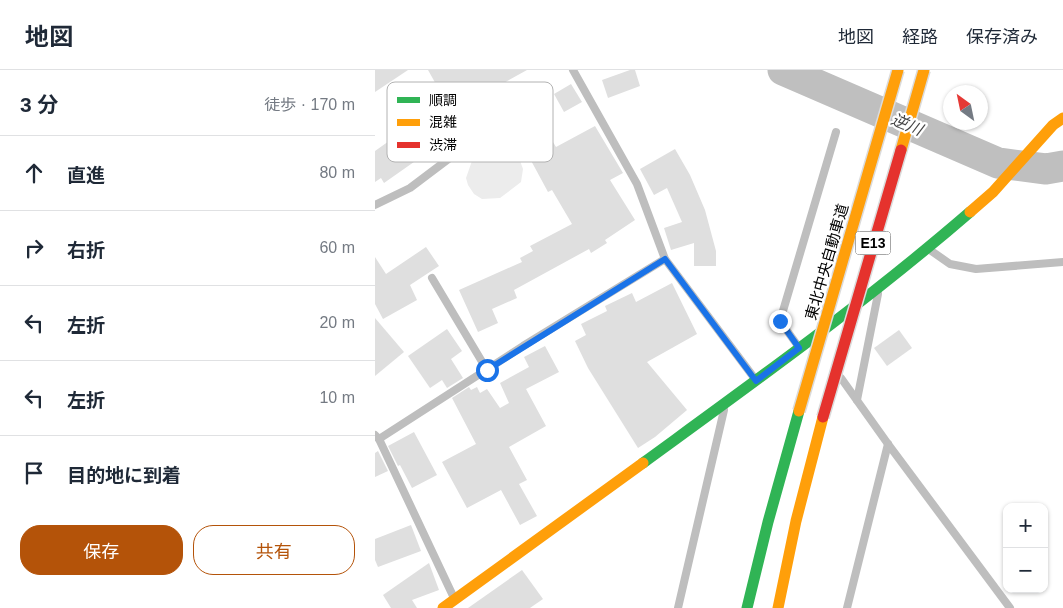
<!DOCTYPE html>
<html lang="ja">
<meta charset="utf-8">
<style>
body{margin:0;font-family:Arial,"Noto Sans JP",sans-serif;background:#f6f6f7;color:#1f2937}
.controls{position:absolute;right:15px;bottom:15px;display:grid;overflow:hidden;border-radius:10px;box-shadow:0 1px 4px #0004}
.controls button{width:45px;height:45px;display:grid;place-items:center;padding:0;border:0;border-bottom:1px solid #e0e1e3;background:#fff;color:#1f2937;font:25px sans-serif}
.compass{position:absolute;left:568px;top:15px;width:45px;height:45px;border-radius:50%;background:#fff;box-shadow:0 1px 4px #0004;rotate:327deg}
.stop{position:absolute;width:15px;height:15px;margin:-11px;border:4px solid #1a73e8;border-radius:50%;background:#fff}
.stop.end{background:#1a73e8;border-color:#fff;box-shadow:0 1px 5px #0008}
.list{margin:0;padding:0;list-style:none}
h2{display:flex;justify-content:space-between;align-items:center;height:65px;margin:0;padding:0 20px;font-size:21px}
h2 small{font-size:16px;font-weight:400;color:#747a83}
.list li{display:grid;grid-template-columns:32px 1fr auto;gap:15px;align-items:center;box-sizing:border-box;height:75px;padding:0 20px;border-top:1px solid #e0e1e3}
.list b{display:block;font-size:19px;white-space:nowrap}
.list em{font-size:16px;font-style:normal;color:#747a83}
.actions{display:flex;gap:10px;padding:15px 20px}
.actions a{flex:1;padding:11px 0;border:1px solid #b45309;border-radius:20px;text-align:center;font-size:18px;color:#b45309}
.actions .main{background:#b45309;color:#fff}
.icon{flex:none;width:28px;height:28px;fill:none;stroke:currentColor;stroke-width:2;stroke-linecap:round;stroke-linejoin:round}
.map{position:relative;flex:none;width:688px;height:538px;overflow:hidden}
header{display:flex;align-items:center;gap:30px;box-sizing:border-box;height:70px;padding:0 25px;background:#fff;border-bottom:1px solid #e0e1e3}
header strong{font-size:24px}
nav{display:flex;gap:28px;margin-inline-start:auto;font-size:18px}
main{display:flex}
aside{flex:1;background:#fff}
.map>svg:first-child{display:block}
.green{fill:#ececec}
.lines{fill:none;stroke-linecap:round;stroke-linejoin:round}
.river{stroke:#bfbfbf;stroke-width:31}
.building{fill:#dfdfdf}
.lane{stroke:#bebebe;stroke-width:8}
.fast{stroke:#30b455;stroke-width:11}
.slow{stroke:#ff9f0a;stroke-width:11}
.slow-bridge-casing{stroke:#dbdbdb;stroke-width:14;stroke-linecap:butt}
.jam-bridge-casing{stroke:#dbdbdb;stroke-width:14;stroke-linecap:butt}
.slow-bridge{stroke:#ff9f0a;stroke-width:11}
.jam-bridge{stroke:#e5322d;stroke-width:11}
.route{stroke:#1a73e8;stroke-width:6}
.labels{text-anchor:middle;stroke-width:4.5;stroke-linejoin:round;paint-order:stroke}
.shield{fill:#fff;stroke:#4c4c4c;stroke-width:1}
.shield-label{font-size:14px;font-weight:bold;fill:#000}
.street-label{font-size:15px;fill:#000;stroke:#fff}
.water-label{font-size:16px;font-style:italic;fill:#444;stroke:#fff}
.key{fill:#fff;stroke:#b2b2b2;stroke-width:1}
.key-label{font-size:14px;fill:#000}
</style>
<header>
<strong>地図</strong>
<nav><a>地図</a><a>経路</a><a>保存済み</a></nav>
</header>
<main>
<aside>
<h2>3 分<small>徒歩 · 170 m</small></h2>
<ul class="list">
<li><svg class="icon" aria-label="ahead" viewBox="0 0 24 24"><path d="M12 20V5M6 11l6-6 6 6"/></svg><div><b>直進</b></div><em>80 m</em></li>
<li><svg class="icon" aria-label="right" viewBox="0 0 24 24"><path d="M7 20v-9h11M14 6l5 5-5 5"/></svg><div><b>右折</b></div><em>60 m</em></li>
<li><svg class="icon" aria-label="left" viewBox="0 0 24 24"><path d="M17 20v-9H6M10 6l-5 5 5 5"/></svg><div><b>左折</b></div><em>20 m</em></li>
<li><svg class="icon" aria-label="left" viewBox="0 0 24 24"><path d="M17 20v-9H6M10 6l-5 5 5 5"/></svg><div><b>左折</b></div><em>10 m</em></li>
<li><svg class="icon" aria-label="arrive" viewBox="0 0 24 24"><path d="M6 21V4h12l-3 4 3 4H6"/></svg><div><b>目的地に到着</b></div></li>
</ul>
<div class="actions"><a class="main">保存</a><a>共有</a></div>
</aside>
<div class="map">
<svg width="688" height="538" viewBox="0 0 688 538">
<rect width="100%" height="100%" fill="#fff"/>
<path class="green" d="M112,28C126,33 155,45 153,64C152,72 146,78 143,85L148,99L146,112L125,128L107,129L99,124L93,115L91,108L98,88L96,73L92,68L76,58L77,47L86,38Z"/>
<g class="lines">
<path class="river" d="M408,0L623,93L671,99L688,96"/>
</g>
<g class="building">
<path d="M0,0H33L0,22Z"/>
<path d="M53,0H152L123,16L121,12L63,44L82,73L61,87L56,80L9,113L6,108L0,112V81L31,59L21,42L62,16Z"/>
<path d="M255,0H260L265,16L233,28L227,10Z"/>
<path d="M196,14L207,32L189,42L179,24Z"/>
<path d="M220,56L248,103L235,110L260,150L230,170L232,173L216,183L214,179L139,220L142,228L117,239L123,253L103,262L84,220L147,192L145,188L158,181L155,176L197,154L177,120L173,122L153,85L178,72L181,77Z"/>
<path d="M300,79L315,105L330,140L341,181V196H319V173L296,180L289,158L307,152L292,118L279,125L265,99Z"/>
<path d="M51,177L64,196L35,215L42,230L8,249L0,234V187L11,204Z"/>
<path d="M297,213L322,264L272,292L312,340L280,367L263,378L213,298L200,271L211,265L206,254L232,241L230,236L257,223L261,232Z"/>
<path d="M0,248L29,282L0,306Z"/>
<path d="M72,259L87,281L76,289L88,308L72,318L67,310L55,318L33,286Z"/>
<path d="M524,260L537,278L512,296L499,278Z"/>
<path d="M170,276L184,302L151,319L171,356L134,377L152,410L144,414L162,446L145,455L126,420L92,438L67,392L101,374L77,328L94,317L96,320L102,317L105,323L112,319L125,338L134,333L125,313L154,297L149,287Z"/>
<path d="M39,362L62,405L37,418L25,395L23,396L13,376Z"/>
<path d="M3,381L13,401L0,407V383Z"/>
<path d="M36,455L46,481L3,497L0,490V469Z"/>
<path d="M54,493L64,520L37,530L42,538H16L8,525Z"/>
<path d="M147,500L168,529L155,538H93Z"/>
</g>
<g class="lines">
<g class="lane">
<path d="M198,0L262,114L290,189L380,309"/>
<path d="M0,135L35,118L88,78"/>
<path d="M555,180L575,194L601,199L688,192"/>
<path d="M57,208L112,300"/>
<path d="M423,276L405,251L461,62"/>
<path d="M466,308L513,374L635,538"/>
<path d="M482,330L503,224"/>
<path d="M0,365L4,369L79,528"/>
<path d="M4,369L148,276L290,189"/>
<path d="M303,538L349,340"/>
<path d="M472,538L513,374"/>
</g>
<g class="fast">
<path d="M268,393C379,312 491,232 595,142"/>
<path d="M372,538L393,452L424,341"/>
</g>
<g class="slow">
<path d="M595,142L618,122L678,55L688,48"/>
<path d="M68,538L268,393"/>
<path d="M403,538L421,451L448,347"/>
</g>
<defs>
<g id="slow-bridge">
<path d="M526,80L549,0"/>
<path d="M424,341L523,0"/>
</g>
<path id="jam-bridge" d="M448,347L526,80"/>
</defs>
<use href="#slow-bridge" class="slow-bridge-casing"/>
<use href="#jam-bridge" class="jam-bridge-casing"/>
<use href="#slow-bridge" class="slow-bridge"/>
<use href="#jam-bridge" class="jam-bridge"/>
</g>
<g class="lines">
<path class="route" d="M112,300L290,189L381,311L424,278L405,251"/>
</g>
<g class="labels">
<rect class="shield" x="480.5" y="161.5" width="35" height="23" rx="4"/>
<g class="shield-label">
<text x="498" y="178">E13</text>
</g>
<g class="street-label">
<text transform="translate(452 192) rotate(-74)" y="5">東北中央自動車道</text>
</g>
<g class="water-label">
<text transform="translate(532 54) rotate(23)" y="6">逆川</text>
</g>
</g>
<rect x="12" y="12" width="166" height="80" rx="8" class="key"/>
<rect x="22" y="27" width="23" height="6" fill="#30b455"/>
<rect x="22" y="49" width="23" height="7" fill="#ff9f0a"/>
<rect x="22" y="72" width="23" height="6" fill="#e5322d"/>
<g class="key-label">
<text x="54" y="35">順調</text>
<text x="54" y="57">混雑</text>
<text x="54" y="80">渋滞</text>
</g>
</svg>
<div class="controls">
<button>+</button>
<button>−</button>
</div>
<svg class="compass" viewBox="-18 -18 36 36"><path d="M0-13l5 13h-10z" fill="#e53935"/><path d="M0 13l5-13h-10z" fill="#747a83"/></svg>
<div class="stop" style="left:112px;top:300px"></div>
<div class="stop end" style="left:405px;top:251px"></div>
</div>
</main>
